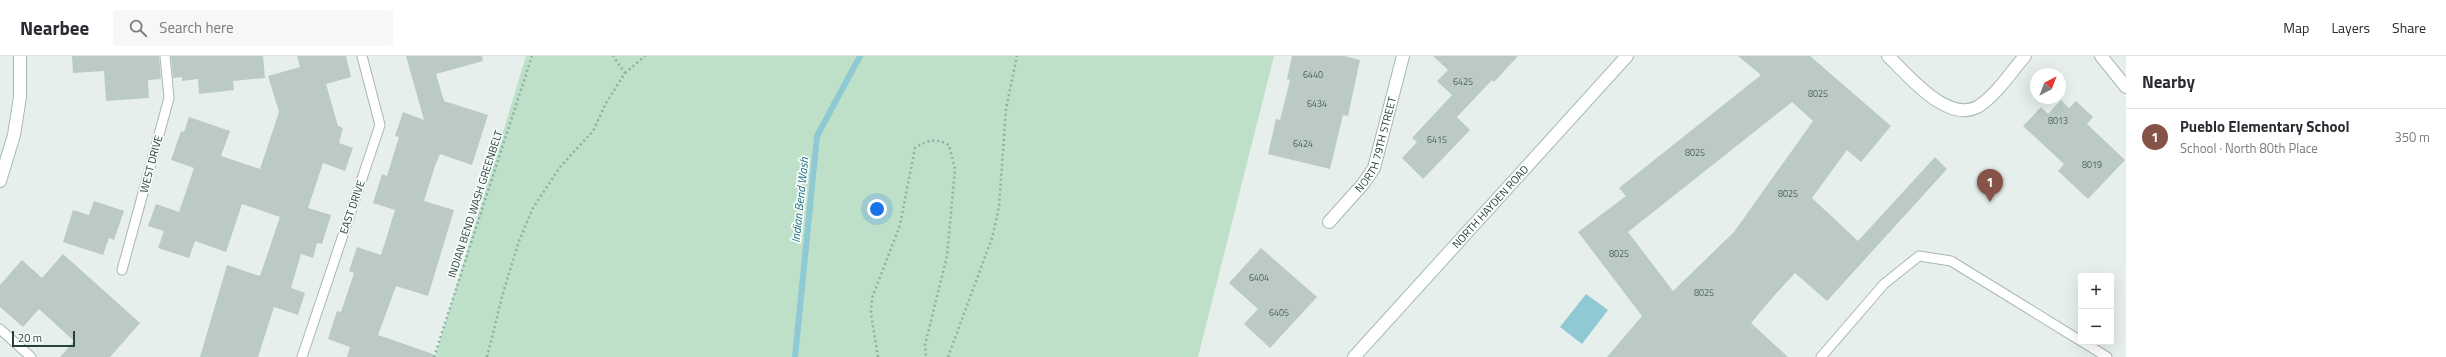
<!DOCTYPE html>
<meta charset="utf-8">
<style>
body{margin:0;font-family:"Titillium Web",sans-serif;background:#f7f7f7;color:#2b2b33}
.controls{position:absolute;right:12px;bottom:12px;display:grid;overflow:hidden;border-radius:4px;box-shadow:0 4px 16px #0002}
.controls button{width:36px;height:36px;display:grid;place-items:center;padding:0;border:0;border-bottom:1px solid #e1e1e2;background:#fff;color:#2b2b33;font:20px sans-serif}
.compass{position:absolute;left:2030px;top:12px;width:36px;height:36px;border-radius:50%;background:#fff;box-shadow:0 4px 16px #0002;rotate:42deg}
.scale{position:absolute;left:12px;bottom:10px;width:63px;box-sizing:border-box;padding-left:4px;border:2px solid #24423a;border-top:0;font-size:11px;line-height:14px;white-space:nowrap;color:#24423a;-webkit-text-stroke:3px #f7fbf9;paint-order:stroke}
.you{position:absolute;left:877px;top:153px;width:14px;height:14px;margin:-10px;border:3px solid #fff;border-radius:50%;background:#1a73e8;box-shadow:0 0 0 6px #1a73e833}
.badge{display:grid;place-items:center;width:26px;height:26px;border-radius:50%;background:#855347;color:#fff;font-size:13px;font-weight:700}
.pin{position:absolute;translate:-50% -33px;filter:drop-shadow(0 1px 2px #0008)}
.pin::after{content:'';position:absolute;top:21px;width:14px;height:12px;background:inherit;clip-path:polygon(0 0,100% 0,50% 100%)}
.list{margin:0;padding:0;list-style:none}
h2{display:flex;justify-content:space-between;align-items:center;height:52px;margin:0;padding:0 16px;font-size:17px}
h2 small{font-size:13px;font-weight:400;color:#7c7c81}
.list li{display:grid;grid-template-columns:26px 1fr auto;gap:12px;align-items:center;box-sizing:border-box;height:56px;padding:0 16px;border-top:1px solid #e1e1e2}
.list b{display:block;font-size:15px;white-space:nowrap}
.list p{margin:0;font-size:13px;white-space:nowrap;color:#7c7c81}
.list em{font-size:13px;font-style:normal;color:#7c7c81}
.icon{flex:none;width:22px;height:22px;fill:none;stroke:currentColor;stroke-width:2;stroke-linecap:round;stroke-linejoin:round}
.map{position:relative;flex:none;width:2126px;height:301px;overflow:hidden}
header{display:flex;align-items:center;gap:24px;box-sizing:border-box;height:56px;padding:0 20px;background:#fff;border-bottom:1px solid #e1e1e2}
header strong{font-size:19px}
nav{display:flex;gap:22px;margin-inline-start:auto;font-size:14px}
.search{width:280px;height:36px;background:#f7f7f7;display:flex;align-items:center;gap:10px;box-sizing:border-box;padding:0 14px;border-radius:4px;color:#7c7c81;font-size:15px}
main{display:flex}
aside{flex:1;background:#fff}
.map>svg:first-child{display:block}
.green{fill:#bfe0c8}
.water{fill:#8ec9d4}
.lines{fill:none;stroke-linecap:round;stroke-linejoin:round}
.stream{stroke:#8ec9d4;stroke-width:6}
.building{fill:#bbcac4;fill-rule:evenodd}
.lane-casing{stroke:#a8b8b2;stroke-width:11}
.street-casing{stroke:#a8b8b2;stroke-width:14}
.secondary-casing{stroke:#a4bbb3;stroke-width:14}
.path{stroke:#86b3a5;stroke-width:2.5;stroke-dasharray:2 3;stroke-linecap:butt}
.lane{stroke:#fff;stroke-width:9}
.street{stroke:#fff;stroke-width:12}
.secondary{stroke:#fff;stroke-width:12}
.labels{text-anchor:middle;stroke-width:3.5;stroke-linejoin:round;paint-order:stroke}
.number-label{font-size:9px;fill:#4a645c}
.street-label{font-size:11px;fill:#24423a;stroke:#f7fbf9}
.water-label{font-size:12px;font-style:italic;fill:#1c6f80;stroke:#f7fbf9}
</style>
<header>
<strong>Nearbee</strong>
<div class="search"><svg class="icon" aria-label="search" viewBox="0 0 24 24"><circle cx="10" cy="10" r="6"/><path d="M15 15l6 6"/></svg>Search here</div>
<nav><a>Map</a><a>Layers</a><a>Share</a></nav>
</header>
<main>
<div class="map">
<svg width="2126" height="301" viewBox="0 0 2126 301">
<rect width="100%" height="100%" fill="#e6efeb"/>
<path class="green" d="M526,0H1274L1198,301H435Z"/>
<path class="water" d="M1586,238L1608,254L1582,288L1560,271Z"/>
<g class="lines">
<path class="stream" d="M795,301L817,80L860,0"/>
</g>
<g class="building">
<path d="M72,0H159L161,23L148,24L149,42L106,45L104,15L73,17Z"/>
<path d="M171,0H263L265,22L233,25L234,34L199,38L198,23L182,25V21L173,22Z"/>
<path d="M297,0H346L351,21L326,28L338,70L343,72L339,87L353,92L345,115L323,107L308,152L331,159L322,188L317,187L313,202L301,198L291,232L305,237L298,259L274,251L258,301H200L227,209L260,220L280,161L242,148L226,196L195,185L189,202L158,192L164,175L148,170L156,148L179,156L194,112L171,104L181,75L184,76L189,61L230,75L221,100L260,113L279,56L268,20L300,11Z"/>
<path d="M406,0H482L483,5L436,18L444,45L488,59L472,109L440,98L435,110L424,145L454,154L428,240L396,230L378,279L433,298V301H347L350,291L328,283L337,255L341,256L354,217L349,215L357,191L381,199L395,154L373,147L382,118L387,120L399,81L395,80L403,56L424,64Z"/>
<path d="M1292,0H1344L1360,4L1348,60L1343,59L1330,113L1268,98L1276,63L1280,64L1290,24L1287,23Z"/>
<path d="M1433,0H1518L1494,26L1492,24L1457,61L1470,74L1423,123L1402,102L1417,86L1412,82L1452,39L1437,25L1448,14Z"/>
<path d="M1738,0H1810L1891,70L1861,106L1847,94L1812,142L1858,185L1935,101L1947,113L1827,245L1795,217L1773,241L1751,267L1788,301H1607L1642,260L1578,176L1626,140L1619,132L1761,19ZM1792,46L1813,65L1734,176L1673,235L1628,176Z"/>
<path d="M2061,44L2069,52L2076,45L2093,61L2087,68L2125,104L2088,143L2058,115L2064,108L2023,70L2041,51L2048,58Z"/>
<path d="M94,145L124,155L114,184L109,182L103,199L63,186L73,154L89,159Z"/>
<path d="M1261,192L1317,241L1270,292L1244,268L1258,253L1229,227Z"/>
<path d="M63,198L140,267L110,301H60L74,285L39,253L23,271L0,251V229L22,204L42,222Z"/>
</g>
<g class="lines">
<defs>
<g id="lane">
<path d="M122,214L169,42L165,0"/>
<path d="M0,273L31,301"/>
<path d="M2083,286L2107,301"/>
<path d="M302,301L380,69L362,0"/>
<path d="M1821,301L1884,228L1919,200L1951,205L2081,285"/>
</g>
<g id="street">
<path d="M1888,0C1908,19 1948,69 1979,50C1997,38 2011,16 2025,0"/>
<path d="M2101,0L2126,31"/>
<path id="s1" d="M1329,166L1363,128L1374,112L1403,0"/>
</g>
<g id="secondary">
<path d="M0,125L14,79L20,41V0"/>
<path id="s2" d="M1354,301L1627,0"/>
</g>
</defs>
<use href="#lane" class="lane-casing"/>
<use href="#street" class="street-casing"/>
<use href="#secondary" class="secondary-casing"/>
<g class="path">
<path d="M625,17L645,0"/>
<path d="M434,301L532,0"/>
<path d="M487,301L503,237L519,185L533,152L560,111L593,75L606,47L625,17L613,0"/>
<path d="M878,301L871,257L872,242L900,169L915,92C927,84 937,82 949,89L955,113L947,200L925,289L926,301"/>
<path d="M948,301L992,182L999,151L1006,53L1017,0"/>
</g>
<use href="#lane" class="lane"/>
<use href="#street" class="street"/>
<use href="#secondary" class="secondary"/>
</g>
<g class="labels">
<g class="number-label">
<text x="1313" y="22">6440</text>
<text x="1463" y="29">6425</text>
<text x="1818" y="41">8025</text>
<text x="1317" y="51">6434</text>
<text x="2058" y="68">8013</text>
<text x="1437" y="87">6415</text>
<text x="1303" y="91">6424</text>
<text x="1695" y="100">8025</text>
<text x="2092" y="112">8019</text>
<text x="1788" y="141">8025</text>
<text x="1619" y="201">8025</text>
<text x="1259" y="225">6404</text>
<text x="1704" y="240">8025</text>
<text x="1279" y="260">6405</text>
</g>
<g class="street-label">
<text dy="4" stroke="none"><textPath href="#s1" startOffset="93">NORTH 79TH STREET</textPath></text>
<text transform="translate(151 108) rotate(-75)" y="4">WEST DRIVE</text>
<text transform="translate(475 148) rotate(-72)" y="4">INDIAN BEND WASH GREENBELT</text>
<text dy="4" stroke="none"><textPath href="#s2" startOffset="203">NORTH HAYDEN ROAD</textPath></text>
<text transform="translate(352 151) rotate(-71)" y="4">EAST DRIVE</text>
</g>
<g class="water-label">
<text transform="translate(800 144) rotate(-84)" y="4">Indian Bend Wash</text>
</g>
</g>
</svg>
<div class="controls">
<button>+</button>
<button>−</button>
</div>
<svg class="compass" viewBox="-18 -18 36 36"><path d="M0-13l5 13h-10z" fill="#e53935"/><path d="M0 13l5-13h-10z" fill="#7c7c81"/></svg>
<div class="scale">20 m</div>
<div class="you"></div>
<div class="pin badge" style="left:1990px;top:146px">1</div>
</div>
<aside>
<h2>Nearby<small></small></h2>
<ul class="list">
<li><span class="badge">1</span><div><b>Pueblo Elementary School</b><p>School · North 80th Place</p></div><em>350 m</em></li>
</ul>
</aside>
</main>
